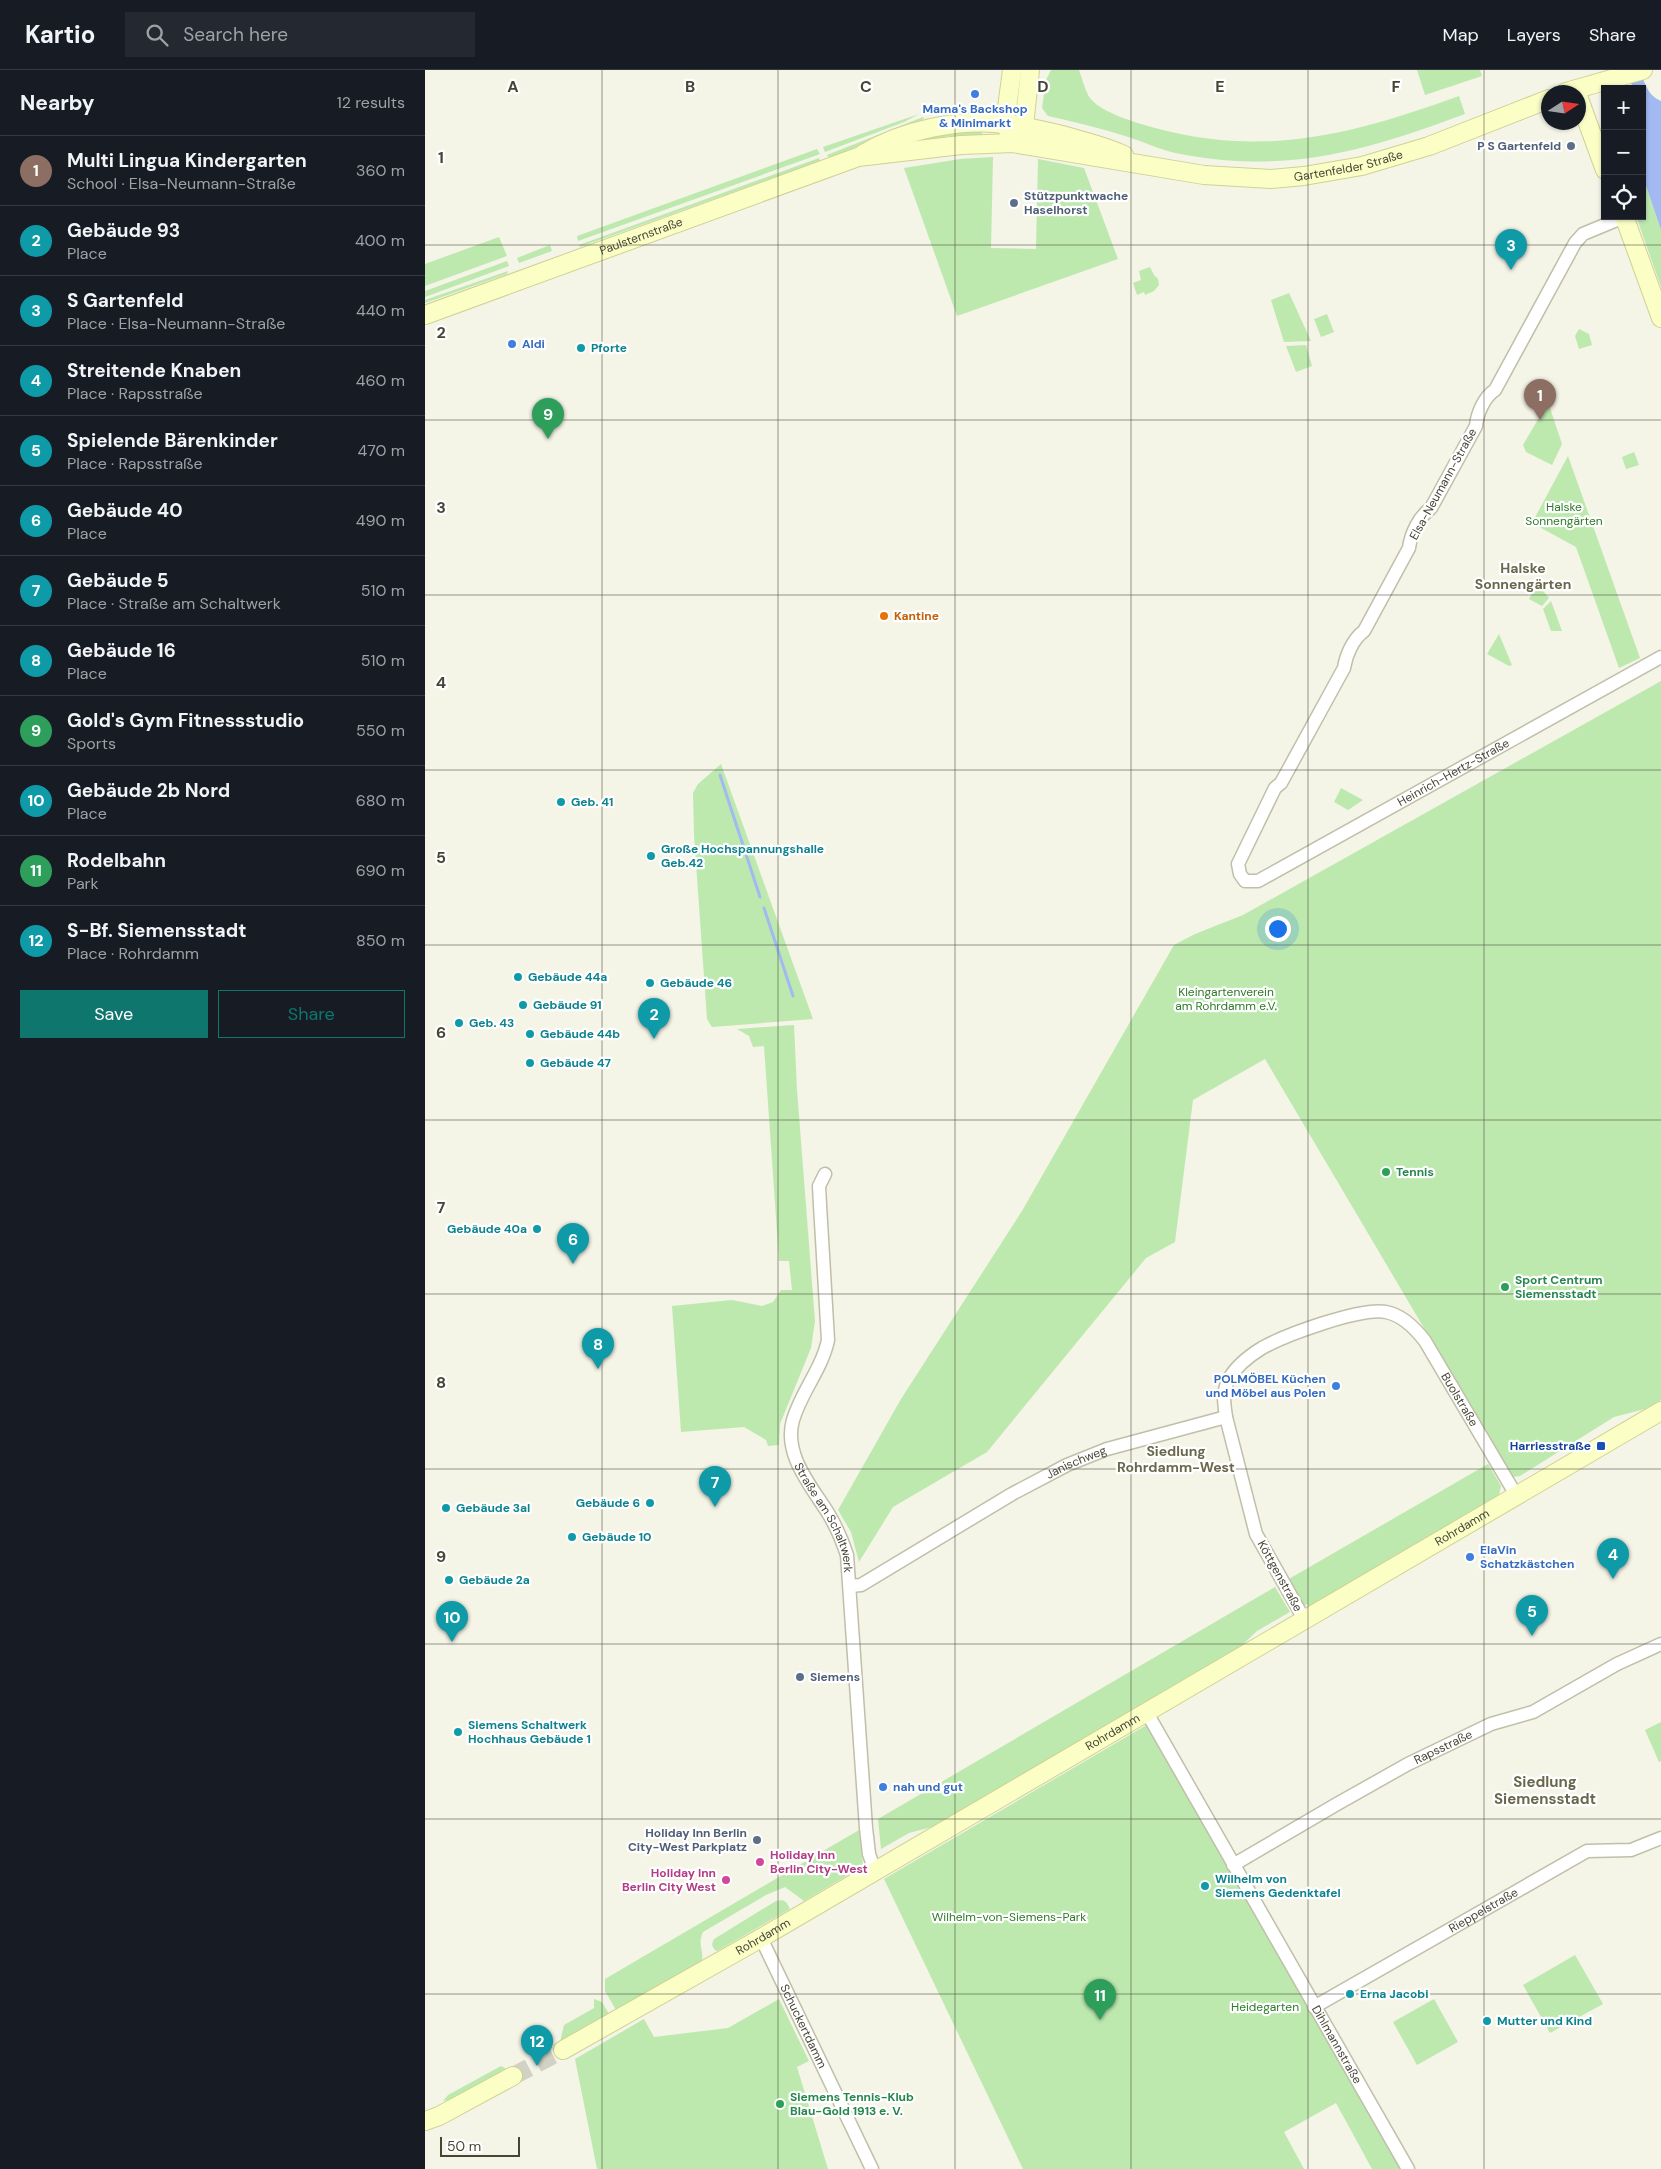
<!DOCTYPE html>
<meta charset="utf-8">
<style>
body{margin:0;font-family:"DM Sans",sans-serif;background:#242831;color:#f1f3f6}
.controls{position:absolute;right:15px;top:15px;display:grid;overflow:hidden;border-radius:0px;box-shadow:0 1px 4px #0004}
.controls button{width:45px;height:45px;display:grid;place-items:center;padding:0;border:0;border-bottom:1px solid #363941;background:#171b24;color:#f1f3f6;font:25px sans-serif}
.compass{position:absolute;left:1116px;top:15px;width:45px;height:45px;border-radius:50%;background:#171b24;box-shadow:0 1px 4px #0004;rotate:78deg}
.scale{position:absolute;left:15px;bottom:12px;width:80px;box-sizing:border-box;padding-left:5px;border:2px solid #474636;border-top:0;font-size:14px;line-height:18px;white-space:nowrap;color:#474636;-webkit-text-stroke:4px #fff;paint-order:stroke}
.you{position:absolute;left:852px;top:858px;width:18px;height:18px;margin:-12px;border:4px solid #fff;border-radius:50%;background:#1a73e8;box-shadow:0 0 0 8px #1a73e833}
.badge{display:grid;place-items:center;width:32px;height:32px;border-radius:50%;background:#0f766e;color:#fff;font-size:16px;font-weight:700}
.pin{position:absolute;translate:-50% -41px;filter:drop-shadow(0 1px 2px #0008)}
.pin::after{content:'';position:absolute;top:26px;width:18px;height:15px;background:inherit;clip-path:polygon(0 0,100% 0,50% 100%)}
.list{margin:0;padding:0;list-style:none}
h2{display:flex;justify-content:space-between;align-items:center;height:65px;margin:0;padding:0 20px;font-size:21px}
h2 small{font-size:16px;font-weight:400;color:#9ea1a6}
.list li{display:grid;grid-template-columns:32px 1fr auto;gap:15px;align-items:center;box-sizing:border-box;height:70px;padding:0 20px;border-top:1px solid #363941}
.list b{display:block;font-size:19px;white-space:nowrap}
.list p{margin:0;font-size:16px;white-space:nowrap;color:#9ea1a6}
.list em{font-size:16px;font-style:normal;color:#9ea1a6}
.actions{display:flex;gap:10px;padding:15px 20px}
.actions a{flex:1;padding:11px 0;border:1px solid #0f766e;border-radius:0px;text-align:center;font-size:18px;color:#0f766e}
.actions .main{background:#0f766e;color:#fff}
.icon{flex:none;width:28px;height:28px;fill:none;stroke:currentColor;stroke-width:2;stroke-linecap:round;stroke-linejoin:round}
.map{position:relative;flex:none;width:1236px;height:2099px;overflow:hidden}
header{display:flex;align-items:center;gap:30px;box-sizing:border-box;height:70px;padding:0 25px;background:#171b24;border-bottom:1px solid #363941}
header strong{font-size:24px}
nav{display:flex;gap:28px;margin-inline-start:auto;font-size:18px}
.search{width:350px;height:45px;background:#242831;display:flex;align-items:center;gap:12px;box-sizing:border-box;padding:0 18px;border-radius:0px;color:#9ea1a6;font-size:19px}
main{display:flex}
aside{flex:1;background:#171b24}
.map>svg:first-child{display:block}
.green{fill:#bde9af}
.water{fill:#a2b9f2}
.lines{fill:none;stroke-linecap:round;stroke-linejoin:round}
.stream{stroke:#a2b9f2;stroke-width:3}
.secondary-tunnel{stroke:#d1d1c4;stroke-width:18;stroke-dasharray:18 9;stroke-linecap:butt}
.street-casing{stroke:#c0bfa9;stroke-width:15}
.secondary-casing{stroke:#cfd294;stroke-width:20}
.street{stroke:#fff;stroke-width:12}
.secondary{stroke:#fbffc6;stroke-width:18}
.grid{fill:none;stroke:#474636;stroke-width:1;stroke-opacity:0.55}
.shop-dot{fill:#3f7fe0;stroke:#fff;stroke-width:2}
.service-dot{fill:#5c6f8a;stroke:#fff;stroke-width:2}
.culture-dot{fill:#0f9aa8;stroke:#fff;stroke-width:2}
.food-dot{fill:#e8710a;stroke:#fff;stroke-width:2}
.leisure-dot{fill:#2e9e5b;stroke:#fff;stroke-width:2}
.transit-dot{fill:#1a4fb4;stroke:#fff;stroke-width:2}
.hotel-dot{fill:#d1479c;stroke:#fff;stroke-width:2}
.labels{text-anchor:middle;stroke-width:4.5;stroke-linejoin:round;paint-order:stroke}
.shop-label{font-size:12px;font-weight:bold;fill:#366cbe;stroke:#fff;text-anchor:start}
.service-label{font-size:12px;font-weight:bold;fill:#4e5e75;stroke:#fff;text-anchor:end}
.street-label{font-size:12px;fill:#474636;stroke:#fff}
.culture-label{font-size:12px;font-weight:bold;fill:#0d838f;stroke:#fff;text-anchor:start}
.park-label{font-size:12px;fill:#2e7a28;stroke:#fff}
.food-label{font-size:12px;font-weight:bold;fill:#c56008;stroke:#fff;text-anchor:start}
.leisure-label{font-size:12px;font-weight:bold;fill:#27864d;stroke:#fff;text-anchor:start}
.transit-label{font-size:12px;font-weight:bold;fill:#164399;stroke:#fff;text-anchor:end}
.hotel-label{font-size:12px;font-weight:bold;fill:#b23c85;stroke:#fff;text-anchor:start}
.neighbourhood-label{font-size:14px;font-weight:bold;fill:#6a674d;stroke:#fff}
.quarter-label{font-size:15px;font-weight:bold;fill:#6a674d;stroke:#fff}
.grid-label{font-size:16px;text-anchor:middle;font-weight:bold;fill:#474636;stroke:#fff;stroke-width:4.5;stroke-linejoin:round;paint-order:stroke}
</style>
<header>
<strong>Kartio</strong>
<div class="search"><svg class="icon" aria-label="search" viewBox="0 0 24 24"><circle cx="10" cy="10" r="6"/><path d="M15 15l6 6"/></svg>Search here</div>
<nav><a>Map</a><a>Layers</a><a>Share</a></nav>
</header>
<main>
<aside>
<h2>Nearby<small>12 results</small></h2>
<ul class="list">
<li><span class="badge" style="background:#8d6e63">1</span><div><b>Multi Lingua Kindergarten</b><p>School · Elsa-Neumann-Straße</p></div><em>360 m</em></li>
<li><span class="badge" style="background:#0f9aa8">2</span><div><b>Gebäude 93</b><p>Place</p></div><em>400 m</em></li>
<li><span class="badge" style="background:#0f9aa8">3</span><div><b>S Gartenfeld</b><p>Place · Elsa-Neumann-Straße</p></div><em>440 m</em></li>
<li><span class="badge" style="background:#0f9aa8">4</span><div><b>Streitende Knaben</b><p>Place · Rapsstraße</p></div><em>460 m</em></li>
<li><span class="badge" style="background:#0f9aa8">5</span><div><b>Spielende Bärenkinder</b><p>Place · Rapsstraße</p></div><em>470 m</em></li>
<li><span class="badge" style="background:#0f9aa8">6</span><div><b>Gebäude 40</b><p>Place</p></div><em>490 m</em></li>
<li><span class="badge" style="background:#0f9aa8">7</span><div><b>Gebäude 5</b><p>Place · Straße am Schaltwerk</p></div><em>510 m</em></li>
<li><span class="badge" style="background:#0f9aa8">8</span><div><b>Gebäude 16</b><p>Place</p></div><em>510 m</em></li>
<li><span class="badge" style="background:#2e9e5b">9</span><div><b>Gold's Gym Fitnessstudio</b><p>Sports</p></div><em>550 m</em></li>
<li><span class="badge" style="background:#0f9aa8">10</span><div><b>Gebäude 2b Nord</b><p>Place</p></div><em>680 m</em></li>
<li><span class="badge" style="background:#2e9e5b">11</span><div><b>Rodelbahn</b><p>Park</p></div><em>690 m</em></li>
<li><span class="badge" style="background:#0f9aa8">12</span><div><b>S-Bf. Siemensstadt</b><p>Place · Rohrdamm</p></div><em>850 m</em></li>
</ul>
<div class="actions"><a class="main">Save</a><a>Share</a></div>
</aside>
<div class="map">
<svg width="1236" height="2099" viewBox="0 0 1236 2099">
<rect width="100%" height="100%" fill="#f4f4e7"/>
<g class="green">
<path d="M626,0H654C657,8 659,17 663,25C672,42 712,53 730,58C841,88 929,64 1034,26L1040,44C937,82 860,105 750,83C733,79 717,71 700,66C675,58 649,52 623,46L617,38L621,10Z"/>
<path d="M992,0H1055L1057,6L1000,25Z"/>
<path d="M494,44L479,52L400,82L398,77Z"/>
<path d="M498,47L499,49L404,88L402,85Z"/>
<path d="M557,58V65L525,66L489,72L488,68Z"/>
<path d="M392,79L395,84L153,171L152,166Z"/>
<path d="M568,87L566,178L611,179L613,89L659,98L693,189L532,246L479,98L535,89Z"/>
<path d="M394,88L395,91L155,177L154,175Z"/>
<path d="M1217,104L1236,160V217L1211,146H1217Z"/>
<path d="M74,167L82,186L0,216V194Z"/>
<path d="M125,175L127,181L94,193L92,188Z"/>
<path d="M82,191L84,196L0,227V221Z"/>
<path d="M725,197L729,205L733,209L734,215L729,221L720,225L719,222L712,225L708,213L716,210L714,201Z"/>
<path d="M83,201L82,204L0,233V230Z"/>
<path d="M864,223L886,271L859,272L846,230Z"/>
<path d="M902,244L909,262L896,267L889,249Z"/>
<path d="M1154,259L1164,264L1167,275L1154,279L1150,266Z"/>
<path d="M881,275L887,296L871,302L861,276Z"/>
<path d="M1125,338L1137,374L1127,395L1101,382L1098,375L1119,339Z"/>
<path d="M1209,382L1214,395L1201,399L1197,387Z"/>
<path d="M1143,386L1215,588L1194,598L1151,477L1107,453Z"/>
<path d="M1112,514L1124,528L1117,536L1104,529Z"/>
<path d="M1126,531L1137,561H1126L1118,539Z"/>
<path d="M1074,564L1087,595L1084,596L1062,584Z"/>
<path d="M1236,611V1330L1220,1339L1189,1347L1095,1406L1087,1407L840,989L768,1030L750,1172L721,1188L562,1382L468,1437L434,1492L426,1462L413,1440L476,1329L597,1141L749,875L770,864L818,845Z"/>
<path d="M296,694L388,949L287,957L282,949L269,765L268,723L273,714Z"/>
<path d="M916,718L938,730L923,740L909,732Z"/>
<path d="M369,955L372,1020L390,1251L386,1278L355,1354L354,1375L343,1376L341,1370L319,1357L256,1362L247,1236L307,1230L337,1236L348,1232L356,1220H367L364,1191H354L339,976L328,977L324,966L312,959Z"/>
<path d="M1063,1394L1076,1416L1074,1425L884,1536L883,1534L878,1536L862,1510Z"/>
<path d="M850,1517L865,1542L832,1561L812,1580L507,1757L484,1763L456,1779L453,1749Z"/>
<path d="M1236,1652V1691L1234,1692L1220,1660Z"/>
<path d="M725,1653L975,2099H947L911,2033L859,2062L879,2099H598L459,1809Z"/>
<path d="M434,1760L438,1796L379,1831L360,1817L341,1825L278,1862C272,1876 279,1878 277,1891L191,1940L180,1921V1909Z"/>
<path d="M357,1830L361,1832L365,1839L292,1881C287,1879 286,1874 289,1869L351,1831Z"/>
<path d="M1150,1885L1178,1934L1125,1963L1098,1915Z"/>
<path d="M169,1929L177,1932L184,1944L135,1972L139,1955L169,1938Z"/>
<path d="M354,1929L384,1991L372,1997L403,2099H172L150,1989L219,1949L229,1967L303,1958Z"/>
<path d="M1009,1929L1033,1972L992,1995L968,1952Z"/>
<path d="M76,1996L80,1998L79,2003L29,2029L18,2031L23,2025Z"/>
</g>
<path class="water" d="M1202,0H1215C1220,13 1222,25 1236,31V160L1217,104V19H1208Z"/>
<g class="lines">
<g class="stream">
<path d="M295,705L335,827"/>
<path d="M339,838L368,926"/>
</g>
<path class="secondary-tunnel" d="M88,2006L138,1980"/>
<defs>
<g id="street">
<path id="s1" d="M1199,147L1158,164L1150,173L1070,320C1059,327 1052,344 1051,356L1006,438C994,447 986,463 984,478L939,561C928,569 921,585 919,598L856,713L850,718L813,794L815,804L820,811H833L1236,587"/>
<path id="s2" d="M400,1104L394,1116L395,1135L403,1270C397,1299 376,1322 368,1350C358,1384 386,1416 403,1443C411,1456 417,1470 422,1485L441,1758L444,1784L450,1801"/>
<path id="s3" d="M425,1516L436,1515L587,1424L642,1395L682,1379L801,1347"/>
<path id="s4" d="M879,1549L831,1464L801,1347C799,1333 797,1322 804,1309C811,1296 824,1286 837,1278C860,1265 936,1237 961,1242C977,1245 990,1258 1000,1271L1091,1425"/>
<path id="s5" d="M722,1643L983,2099"/>
<path id="s6" d="M808,1795L912,1734L983,1694L1066,1654L1108,1642L1192,1594L1236,1574"/>
<path id="s7" d="M336,1868L447,2099"/>
<path id="s8" d="M889,1937L1162,1781L1206,1780L1236,1768"/>
</g>
<g id="secondary">
<path d="M1141,22L1218,0"/>
<path d="M1154,29L1180,100"/>
<path d="M584,63L580,53L587,0"/>
<path d="M593,65L599,56L605,0"/>
<path d="M438,84C478,60 534,48 581,54C601,56 621,61 641,66C661,72 680,76 699,85"/>
<path d="M1199,146L1236,248"/>
<path id="s9" d="M0,245L433,87L536,75L588,73L779,105L846,109L879,106L937,96L1004,76L1124,29"/>
<path id="s10" d="M138,1980L336,1868L1236,1341"/>
<path d="M0,2051L14,2046L88,2006"/>
</g>
</defs>
<use href="#street" class="street-casing"/>
<use href="#secondary" class="secondary-casing"/>
<use href="#street" class="street"/>
<use href="#secondary" class="secondary"/>
</g>
<path class="grid" d="M177,0V2099M353,0V2099M530,0V2099M706,0V2099M883,0V2099M1059,0V2099M0,175H1236M0,350H1236M0,525H1236M0,700H1236M0,875H1236M0,1050H1236M0,1224H1236M0,1399H1236M0,1574H1236M0,1749H1236M0,1924H1236"/>
<g class="shop-dot">
<circle cx="550" cy="24" r="5"/>
<circle cx="87" cy="274" r="5"/>
<circle cx="911" cy="1316" r="5"/>
<circle cx="1045" cy="1487" r="5"/>
<circle cx="458" cy="1717" r="5"/>
</g>
<g class="service-dot">
<circle cx="1146" cy="76" r="5"/>
<circle cx="589" cy="133" r="5"/>
<circle cx="375" cy="1607" r="5"/>
<circle cx="332" cy="1770" r="5"/>
</g>
<g class="culture-dot">
<circle cx="156" cy="278" r="5"/>
<circle cx="136" cy="732" r="5"/>
<circle cx="226" cy="786" r="5"/>
<circle cx="93" cy="907" r="5"/>
<circle cx="225" cy="913" r="5"/>
<circle cx="98" cy="935" r="5"/>
<circle cx="34" cy="953" r="5"/>
<circle cx="105" cy="964" r="5"/>
<circle cx="105" cy="993" r="5"/>
<circle cx="112" cy="1159" r="5"/>
<circle cx="225" cy="1433" r="5"/>
<circle cx="21" cy="1438" r="5"/>
<circle cx="147" cy="1467" r="5"/>
<circle cx="24" cy="1510" r="5"/>
<circle cx="33" cy="1662" r="5"/>
<circle cx="780" cy="1816" r="5"/>
<circle cx="925" cy="1924" r="5"/>
<circle cx="1062" cy="1951" r="5"/>
</g>
<circle class="food-dot" cx="459" cy="546" r="5"/>
<g class="leisure-dot">
<circle cx="961" cy="1102" r="5"/>
<circle cx="1080" cy="1217" r="5"/>
<circle cx="355" cy="2034" r="5"/>
</g>
<rect class="transit-dot" x="1171" y="1371" width="10" height="10" rx="2.5"/>
<g class="hotel-dot">
<circle cx="335" cy="1792" r="5"/>
<circle cx="301" cy="1810" r="5"/>
</g>
<g class="labels">
<g class="shop-label">
<text x="550" y="43" text-anchor="middle">Mama's Backshop<tspan x="550" dy="14">&amp; Minimarkt</tspan></text>
<text x="97" y="278">Aldi</text>
<text x="901" y="1313" text-anchor="end">POLMÖBEL Küchen<tspan x="901" dy="14">und Möbel aus Polen</tspan></text>
<text x="1055" y="1484">ElaVin<tspan x="1055" dy="14">Schatzkästchen</tspan></text>
<text x="468" y="1721">nah und gut</text>
</g>
<g class="service-label">
<text x="1136" y="80">P S Gartenfeld</text>
<text x="599" y="130" text-anchor="start">Stützpunktwache<tspan x="599" dy="14">Haselhorst</tspan></text>
<text x="385" y="1611" text-anchor="start">Siemens</text>
<text x="322" y="1767">Holiday Inn Berlin<tspan x="322" dy="14">City-West Parkplatz</tspan></text>
</g>
<g class="street-label">
<text dy="4" stroke="none"><textPath href="#s9" startOffset="956">Gartenfelder Straße</textPath></text>
<text dy="4" stroke="none"><textPath href="#s9" startOffset="230">Paulsternstraße</textPath></text>
<text transform="translate(1018 414) rotate(-61)" y="4">Elsa-Neumann-Straße</text>
<text dy="4" stroke="none"><textPath href="#s1" startOffset="1022">Heinrich-Hertz-Straße</textPath></text>
<text dy="4" stroke="none"><textPath href="#s4" startOffset="551">Buolstraße</textPath></text>
<text dy="4" stroke="none"><textPath href="#s3" startOffset="259">Janischweg</textPath></text>
<text dy="4" stroke="none"><textPath href="#s2" startOffset="361">Straße am Schaltwerk</textPath></text>
<text dy="4" stroke="none"><textPath href="#s10" startOffset="1040">Rohrdamm</textPath></text>
<text transform="translate(855 1506) rotate(61)" y="4">Köttgenstraße</text>
<text dy="4" stroke="none"><textPath href="#s10" startOffset="635">Rohrdamm</textPath></text>
<text dy="4" stroke="none"><textPath href="#s6" startOffset="241">Rapsstraße</textPath></text>
<text dy="4" stroke="none"><textPath href="#s8" startOffset="195">Rieppelstraße</textPath></text>
<text dy="4" stroke="none"><textPath href="#s10" startOffset="230">Rohrdamm</textPath></text>
<text dy="4" stroke="none"><textPath href="#s7" startOffset="98">Schuckertdamm</textPath></text>
<text dy="4" stroke="none"><textPath href="#s5" startOffset="382">Dihlmannstraße</textPath></text>
</g>
<g class="culture-label">
<text x="166" y="282">Pforte</text>
<text x="146" y="736">Geb. 41</text>
<text x="236" y="783">Große Hochspannungshalle<tspan x="236" dy="14">Geb.42</tspan></text>
<text x="103" y="911">Gebäude 44a</text>
<text x="235" y="917">Gebäude 46</text>
<text x="108" y="939">Gebäude 91</text>
<text x="44" y="957">Geb. 43</text>
<text x="115" y="968">Gebäude 44b</text>
<text x="115" y="997">Gebäude 47</text>
<text x="102" y="1163" text-anchor="end">Gebäude 40a</text>
<text x="215" y="1437" text-anchor="end">Gebäude 6</text>
<text x="31" y="1442">Gebäude 3aI</text>
<text x="157" y="1471">Gebäude 10</text>
<text x="34" y="1514">Gebäude 2a</text>
<text x="43" y="1659">Siemens Schaltwerk<tspan x="43" dy="14">Hochhaus Gebäude 1</tspan></text>
<text x="790" y="1813">Wilhelm von<tspan x="790" dy="14">Siemens Gedenktafel</tspan></text>
<text x="935" y="1928">Erna Jacobi</text>
<text x="1072" y="1955">Mutter und Kind</text>
</g>
<g class="park-label">
<text x="1139" y="441">Halske<tspan x="1139" dy="14">Sonnengärten</tspan></text>
<text x="801" y="926">Kleingartenverein<tspan x="801" dy="14">am Rohrdamm e.V.</tspan></text>
<text x="584" y="1851">Wilhelm-von-Siemens-Park</text>
<text x="840" y="1941">Heidegarten</text>
</g>
<g class="food-label">
<text x="469" y="550">Kantine</text>
</g>
<g class="leisure-label">
<text x="971" y="1106">Tennis</text>
<text x="1090" y="1214">Sport Centrum<tspan x="1090" dy="14">Siemensstadt</tspan></text>
<text x="365" y="2031">Siemens Tennis-Klub<tspan x="365" dy="14">Blau-Gold 1913 e. V.</tspan></text>
</g>
<g class="transit-label">
<text x="1166" y="1380">Harriesstraße</text>
</g>
<g class="hotel-label">
<text x="345" y="1789">Holiday Inn<tspan x="345" dy="14">Berlin City-West</tspan></text>
<text x="291" y="1807" text-anchor="end">Holiday Inn<tspan x="291" dy="14">Berlin City West</tspan></text>
</g>
<g class="neighbourhood-label">
<text x="1098" y="503">Halske<tspan x="1098" dy="16">Sonnengärten</tspan></text>
<text x="751" y="1386">Siedlung<tspan x="751" dy="16">Rohrdamm-West</tspan></text>
</g>
<g class="quarter-label">
<text x="1120" y="1717">Siedlung<tspan x="1120" dy="17">Siemensstadt</tspan></text>
</g>
</g>
<g class="grid-label">
<text x="88" y="22">A</text>
<text x="265" y="22">B</text>
<text x="441" y="22">C</text>
<text x="618" y="22">D</text>
<text x="795" y="22">E</text>
<text x="971" y="22">F</text>
<text x="16" y="93">1</text>
<text x="16" y="268">2</text>
<text x="16" y="443">3</text>
<text x="16" y="618">4</text>
<text x="16" y="793">5</text>
<text x="16" y="968">6</text>
<text x="16" y="1143">7</text>
<text x="16" y="1318">8</text>
<text x="16" y="1492">9</text>
</g>
</svg>
<div class="controls">
<button>+</button>
<button>−</button>
<button><svg class="icon" aria-label="locate" viewBox="0 0 24 24"><circle cx="12" cy="12" r="6"/><path d="M12 2v4M12 18v4M2 12h4M18 12h4"/></svg></button>
</div>
<svg class="compass" viewBox="-18 -18 36 36"><path d="M0-13l5 13h-10z" fill="#e53935"/><path d="M0 13l5-13h-10z" fill="#9ea1a6"/></svg>
<div class="scale">50 m</div>
<div class="you"></div>
<div class="pin badge" style="left:1115px;top:350px;background:#8d6e63">1</div>
<div class="pin badge" style="left:229px;top:969px;background:#0f9aa8">2</div>
<div class="pin badge" style="left:1086px;top:200px;background:#0f9aa8">3</div>
<div class="pin badge" style="left:1188px;top:1509px;background:#0f9aa8">4</div>
<div class="pin badge" style="left:1107px;top:1566px;background:#0f9aa8">5</div>
<div class="pin badge" style="left:148px;top:1194px;background:#0f9aa8">6</div>
<div class="pin badge" style="left:290px;top:1437px;background:#0f9aa8">7</div>
<div class="pin badge" style="left:173px;top:1299px;background:#0f9aa8">8</div>
<div class="pin badge" style="left:123px;top:369px;background:#2e9e5b">9</div>
<div class="pin badge" style="left:27px;top:1572px;background:#0f9aa8">10</div>
<div class="pin badge" style="left:675px;top:1950px;background:#2e9e5b">11</div>
<div class="pin badge" style="left:112px;top:1996px;background:#0f9aa8">12</div>
</div>
</main>
